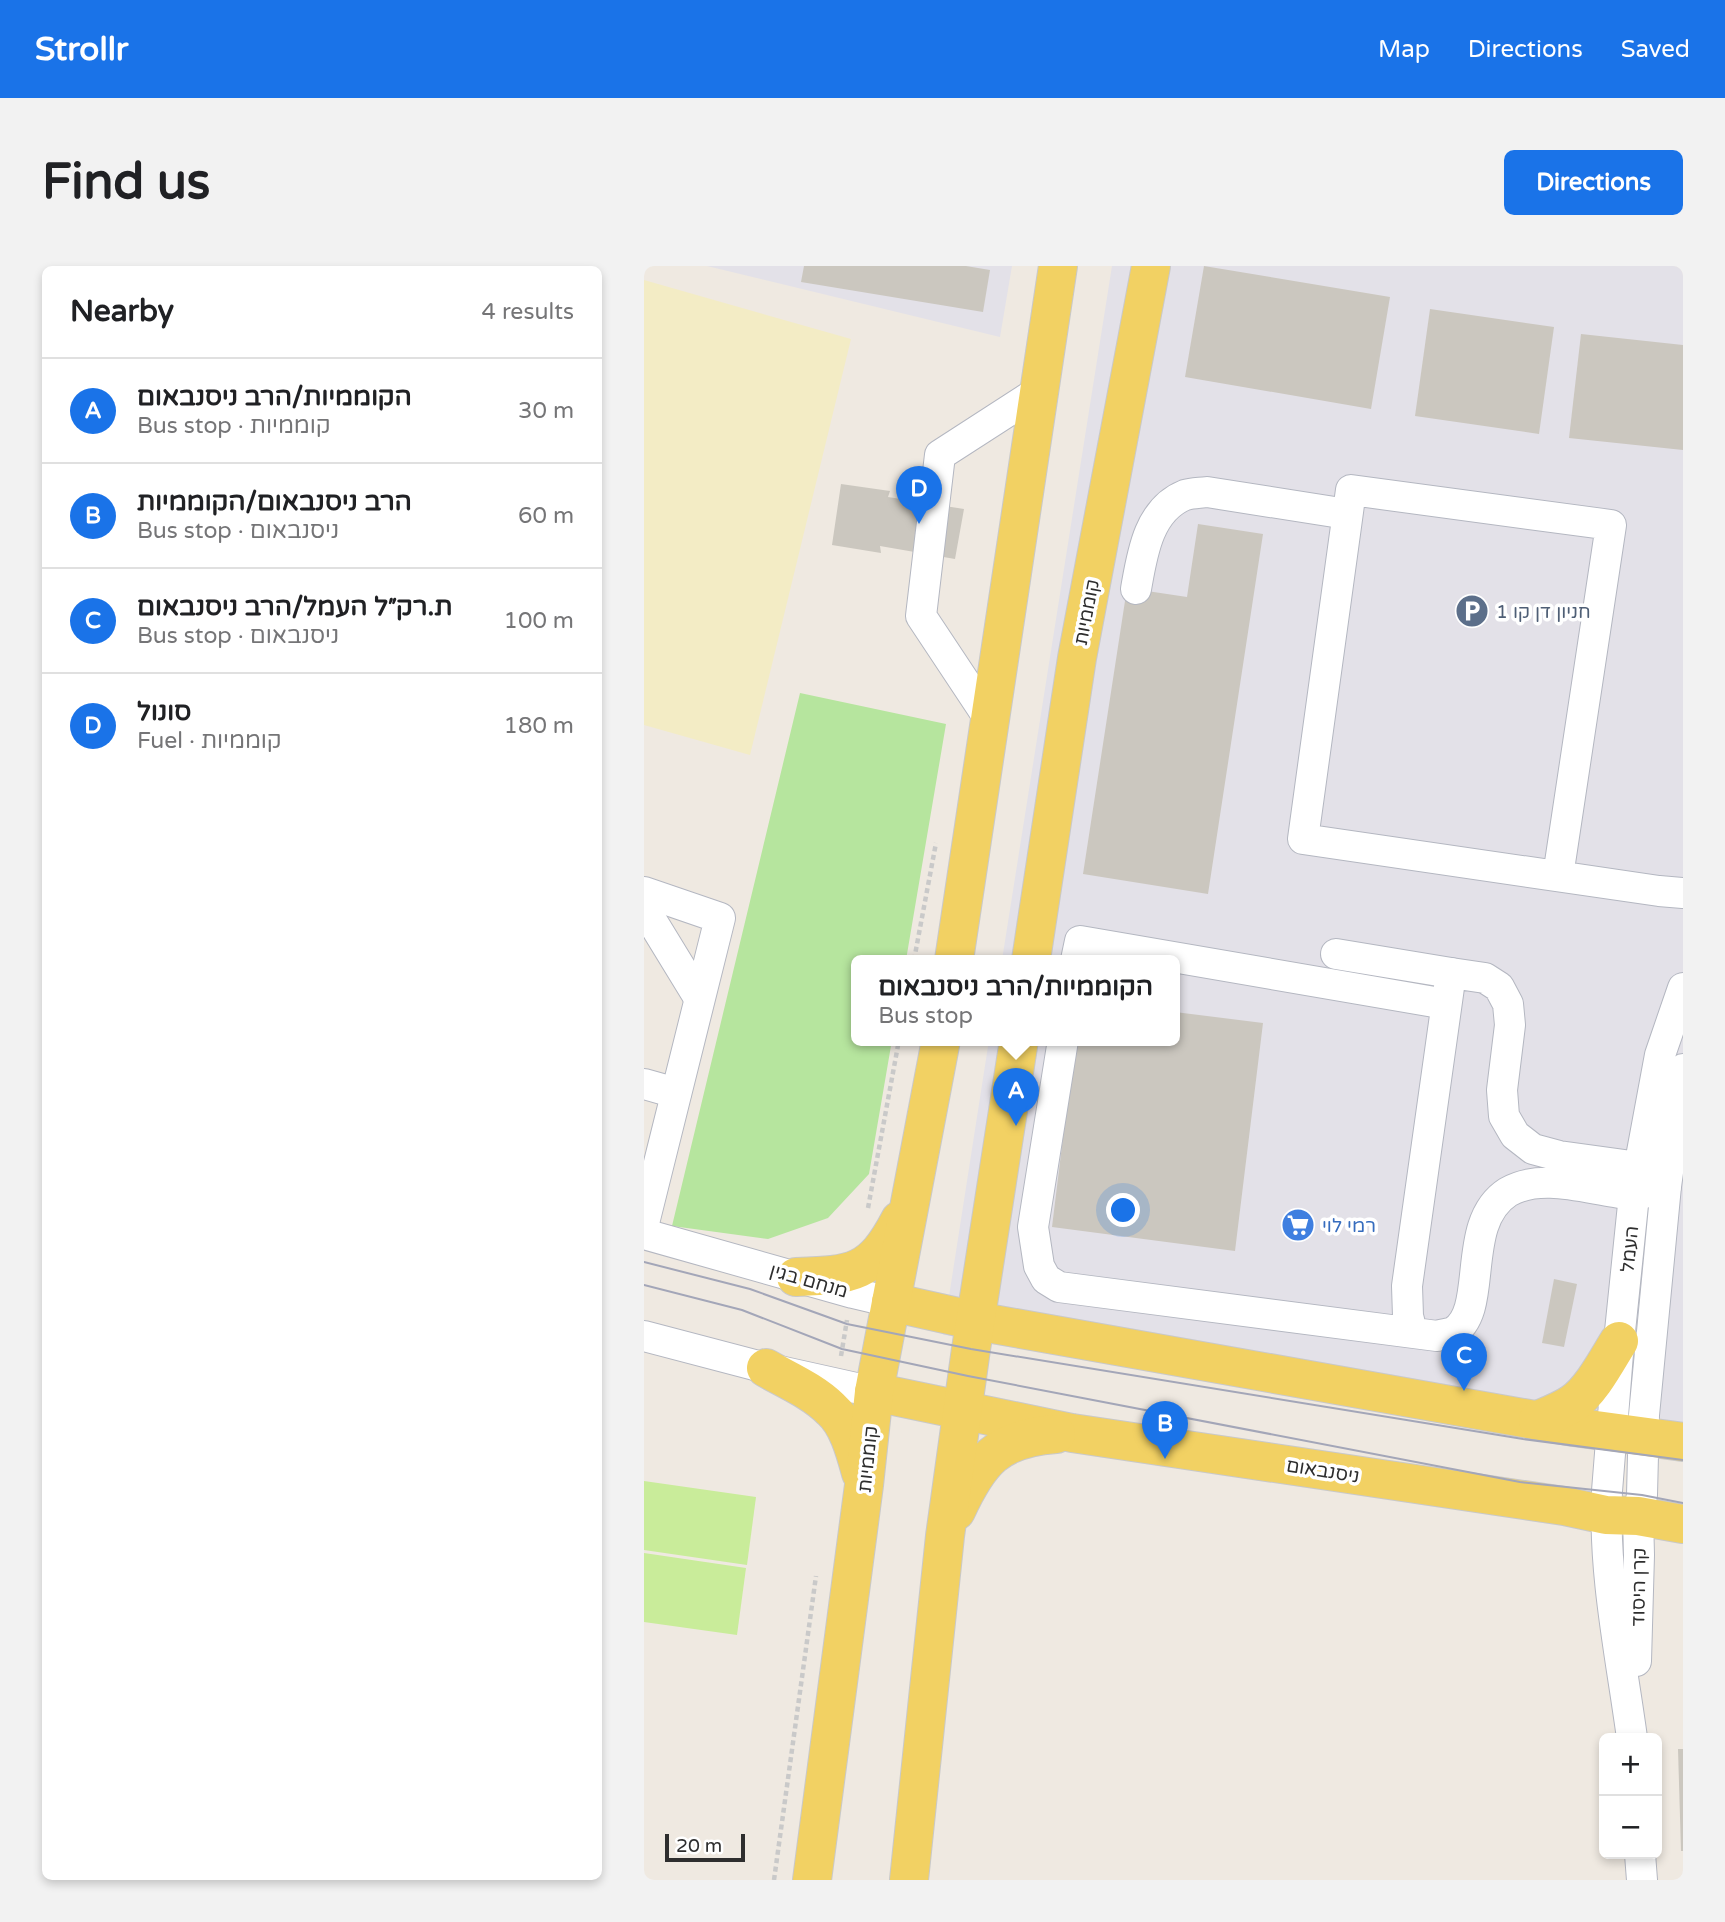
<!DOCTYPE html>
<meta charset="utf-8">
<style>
body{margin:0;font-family:"Varela Round","Noto Sans Hebrew",sans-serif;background:#f2f2f2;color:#202124}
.controls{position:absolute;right:21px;bottom:21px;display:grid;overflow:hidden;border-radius:10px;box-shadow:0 4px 10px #0003}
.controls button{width:63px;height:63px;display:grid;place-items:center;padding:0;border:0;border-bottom:2px solid #e0e0e0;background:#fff;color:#202124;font:35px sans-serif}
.scale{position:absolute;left:21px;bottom:18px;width:80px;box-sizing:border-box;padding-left:7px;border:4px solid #2e2e2e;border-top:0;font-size:19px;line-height:24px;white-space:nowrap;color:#2e2e2e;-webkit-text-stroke:5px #fff;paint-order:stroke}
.you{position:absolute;left:480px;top:945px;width:24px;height:24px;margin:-18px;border:5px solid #fff;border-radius:50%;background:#1a73e8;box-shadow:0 0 0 10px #1a73e833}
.badge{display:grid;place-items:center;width:46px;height:46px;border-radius:50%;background:#1a73e8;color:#fff;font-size:23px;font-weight:700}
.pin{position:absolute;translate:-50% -58px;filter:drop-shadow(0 2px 4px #0008)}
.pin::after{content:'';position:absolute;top:37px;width:24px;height:21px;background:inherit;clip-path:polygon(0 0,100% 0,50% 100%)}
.popup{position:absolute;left:207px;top:689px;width:329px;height:91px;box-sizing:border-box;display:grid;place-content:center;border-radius:10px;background:#fff;filter:drop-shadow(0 2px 5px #0005);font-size:23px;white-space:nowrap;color:#757577}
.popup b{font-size:26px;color:#202124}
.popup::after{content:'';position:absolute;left:50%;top:100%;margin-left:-14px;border:14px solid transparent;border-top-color:#fff}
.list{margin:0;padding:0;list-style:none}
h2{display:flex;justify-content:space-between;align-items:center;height:91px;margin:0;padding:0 28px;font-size:30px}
h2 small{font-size:23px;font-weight:400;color:#757577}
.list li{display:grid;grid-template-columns:46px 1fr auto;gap:21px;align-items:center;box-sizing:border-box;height:105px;padding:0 28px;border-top:2px solid #e0e0e0}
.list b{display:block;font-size:26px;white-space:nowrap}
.list p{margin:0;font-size:23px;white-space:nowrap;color:#757577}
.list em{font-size:23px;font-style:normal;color:#757577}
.map{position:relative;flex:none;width:1039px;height:1614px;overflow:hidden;border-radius:10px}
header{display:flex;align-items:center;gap:42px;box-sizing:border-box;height:98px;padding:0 35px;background:#1a73e8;color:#fff}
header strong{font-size:33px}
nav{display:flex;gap:38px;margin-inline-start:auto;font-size:24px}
.intro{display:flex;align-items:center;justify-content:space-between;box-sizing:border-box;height:168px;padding:0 42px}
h1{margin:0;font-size:49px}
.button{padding:18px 32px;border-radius:10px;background:#1a73e8;color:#fff;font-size:24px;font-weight:700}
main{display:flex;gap:42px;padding:0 42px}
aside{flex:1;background:#fff;border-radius:10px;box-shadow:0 4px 10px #0003}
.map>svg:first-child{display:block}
.industrial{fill:#e3e1e8}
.green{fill:#b6e59e}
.sand{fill:#f3ecc5}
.pitch{fill:#c9ec9a}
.building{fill:#cbc7bf}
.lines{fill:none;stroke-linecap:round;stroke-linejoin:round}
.minor-casing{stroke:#b4b7c1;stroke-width:32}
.major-casing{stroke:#c9c9c9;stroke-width:40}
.path{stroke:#c9c9c9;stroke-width:4.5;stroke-dasharray:5 3.5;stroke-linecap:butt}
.minor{stroke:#fff;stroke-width:30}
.major{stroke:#f2d163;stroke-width:38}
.tram{stroke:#a3a6b8;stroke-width:2}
.labels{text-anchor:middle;stroke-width:7;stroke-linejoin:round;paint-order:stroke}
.service-label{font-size:19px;fill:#4e5e75;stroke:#fff;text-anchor:start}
.street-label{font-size:19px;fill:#2e2e2e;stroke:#fff}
.shop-label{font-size:19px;fill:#366cbe;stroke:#fff;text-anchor:start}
</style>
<header>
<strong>Strollr</strong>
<nav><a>Map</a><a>Directions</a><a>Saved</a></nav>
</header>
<div class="intro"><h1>Find us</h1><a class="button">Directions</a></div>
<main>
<aside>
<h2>Nearby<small>4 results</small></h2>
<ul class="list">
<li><span class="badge">A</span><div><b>הקוממיות/הרב ניסנבאום</b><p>Bus stop · קוממיות</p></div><em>30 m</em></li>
<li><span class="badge">B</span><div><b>הרב ניסנבאום/הקוממיות</b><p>Bus stop · ניסנבאום</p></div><em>60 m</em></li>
<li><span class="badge">C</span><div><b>ת.רק״ל העמל/הרב ניסנבאום</b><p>Bus stop · ניסנבאום</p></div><em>100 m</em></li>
<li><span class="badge">D</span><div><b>סונול</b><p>Fuel · קוממיות</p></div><em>180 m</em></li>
</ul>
</aside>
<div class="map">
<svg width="1039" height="1614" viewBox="0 0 1039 1614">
<rect width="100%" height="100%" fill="#efe9e1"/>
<g class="industrial">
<path d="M63,0H368L356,71Z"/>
<path d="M468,0H1039V1162L299,1069L345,774H531V694H358Z"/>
</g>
<path class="green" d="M156,427L302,458L262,694H213V774H248L225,908L184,952L124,973L28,960Z"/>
<path class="sand" d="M0,14L207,73L106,489L0,459Z"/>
<g class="pitch">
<path d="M0,1215L112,1231L103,1299L0,1284Z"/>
<path d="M0,1287L102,1302L93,1369L0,1356Z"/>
</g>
<g class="building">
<path d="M160,0H322L346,4L339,46L157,16Z"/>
<path d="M560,0L746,31L727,143L541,111Z"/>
<path d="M786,43L910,61L895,168L771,150Z"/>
<path d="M937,68L1039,79V184L925,172Z"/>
<path d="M197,218L246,225L244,231L320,243L311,293L236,280L237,287L188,279Z"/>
<path d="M554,258L619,268L564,628L439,608L483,322L543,331Z"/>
<path d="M531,746L619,757L591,985L408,961L431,774H531Z"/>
<path d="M910,1013L933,1018L920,1081L898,1077Z"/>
<path d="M1034,1483H1039V1585H1037Z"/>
</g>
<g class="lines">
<defs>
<g id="minor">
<path d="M492,323C498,289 504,244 541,229C548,227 556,227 563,226L703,248"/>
<path d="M346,454L277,350L296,189L395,125"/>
<path d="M914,610L967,259L707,224L659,573L1015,625L1039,627"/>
<path d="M0,626L76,652L0,957"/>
<path d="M0,642L55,732"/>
<path d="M692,688L807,707"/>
<path d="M432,694L436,675L802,738"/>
<path d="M419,774L389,961L395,1000L402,1013L415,1021L793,1070C797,1068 805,1068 809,1066C846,1045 815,957 864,926C895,908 937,921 970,926C977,927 985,929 991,929C1001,928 1012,923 1022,920L995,901L915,890L889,883L871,869L860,850L858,824L866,759L864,738L855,721L841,712L807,707L763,1020L764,1050L768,1066"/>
<path d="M0,818L32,827"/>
<path d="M0,968L209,1027L247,1036"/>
<path d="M0,1070L122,1102L230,1126"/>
<path d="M992,1395L995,1289L994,1250L998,1229L1000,1149L1022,920L1039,803"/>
<path d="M988,1472C977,1391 959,1307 963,1225L975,1075L990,929L1016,789L1039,722"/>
<path d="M996,1588L998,1614"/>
</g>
<g id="major">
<path d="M310,694L414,0"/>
<path d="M387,694L433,392L507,0"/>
<path d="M152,1011C209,1009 228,1008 256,954"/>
<path d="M247,1036L332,1055L930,1161L1039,1176"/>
<path d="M122,1102C143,1114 169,1125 187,1143C204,1158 211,1185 217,1207"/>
<path d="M230,1126L428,1167L920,1240L962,1249L994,1250L1039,1258"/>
<path d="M894,1154C906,1149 919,1144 929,1137C948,1124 963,1094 975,1075"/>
<path d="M312,1245C335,1195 353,1172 412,1168"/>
<path d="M168,1614L220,1219L230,1126L297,774"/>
<path d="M265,1614L301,1270L327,1083L375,774"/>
</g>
</defs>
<use href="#minor" class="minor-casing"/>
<use href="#major" class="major-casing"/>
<g class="path">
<path d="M270,694L292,577"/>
<path d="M224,942L255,774"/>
<path d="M197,1090L203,1054"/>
<path d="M130,1614L172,1310"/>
</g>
<use href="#minor" class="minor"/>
<use href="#major" class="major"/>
<g class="tram">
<path d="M0,996L106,1023L203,1058L327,1083L879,1173L1039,1194"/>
<path d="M0,1019L98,1044L198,1083L324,1110L876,1216L998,1229L1039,1237"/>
</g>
</g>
<defs>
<symbol id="parking-disc" viewBox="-11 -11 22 22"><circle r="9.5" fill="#5c6f8a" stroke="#fff"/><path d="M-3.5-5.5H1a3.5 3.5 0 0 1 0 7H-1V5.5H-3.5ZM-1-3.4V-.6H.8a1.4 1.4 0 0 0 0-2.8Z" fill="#fff"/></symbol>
<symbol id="supermarket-disc" viewBox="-11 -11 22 22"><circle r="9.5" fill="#3f7fe0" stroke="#fff"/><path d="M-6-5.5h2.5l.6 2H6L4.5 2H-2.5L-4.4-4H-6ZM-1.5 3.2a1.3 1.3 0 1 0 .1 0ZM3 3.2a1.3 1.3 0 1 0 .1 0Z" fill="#fff"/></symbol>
</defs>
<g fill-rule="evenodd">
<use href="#parking-disc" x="809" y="326" width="38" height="38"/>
<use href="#supermarket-disc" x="635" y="940" width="38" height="38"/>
</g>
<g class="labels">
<g class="service-label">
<text x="852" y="352">חניון דן קו 1</text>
</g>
<g class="street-label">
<text transform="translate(442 346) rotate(-79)" y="7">קוממיות</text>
<text transform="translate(985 983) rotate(-84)" y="7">העמל</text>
<text transform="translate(165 1014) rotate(16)" y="7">מנחם בגין</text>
<text transform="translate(223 1193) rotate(-84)" y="7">קוממיות</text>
<text transform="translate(679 1204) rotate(9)" y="7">ניסנבאום</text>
<text transform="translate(994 1321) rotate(-89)" y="7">קרן היסוד</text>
</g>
<g class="shop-label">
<text x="678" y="966">רמי לוי</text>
</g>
</g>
</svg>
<div class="controls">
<button>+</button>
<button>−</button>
</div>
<div class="scale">20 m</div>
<div class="you"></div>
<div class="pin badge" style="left:372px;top:860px">A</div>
<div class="popup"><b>הקוממיות/הרב ניסנבאום</b>Bus stop</div>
<div class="pin badge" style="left:521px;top:1193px">B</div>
<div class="pin badge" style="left:820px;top:1125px">C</div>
<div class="pin badge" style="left:275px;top:258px">D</div>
</div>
</main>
